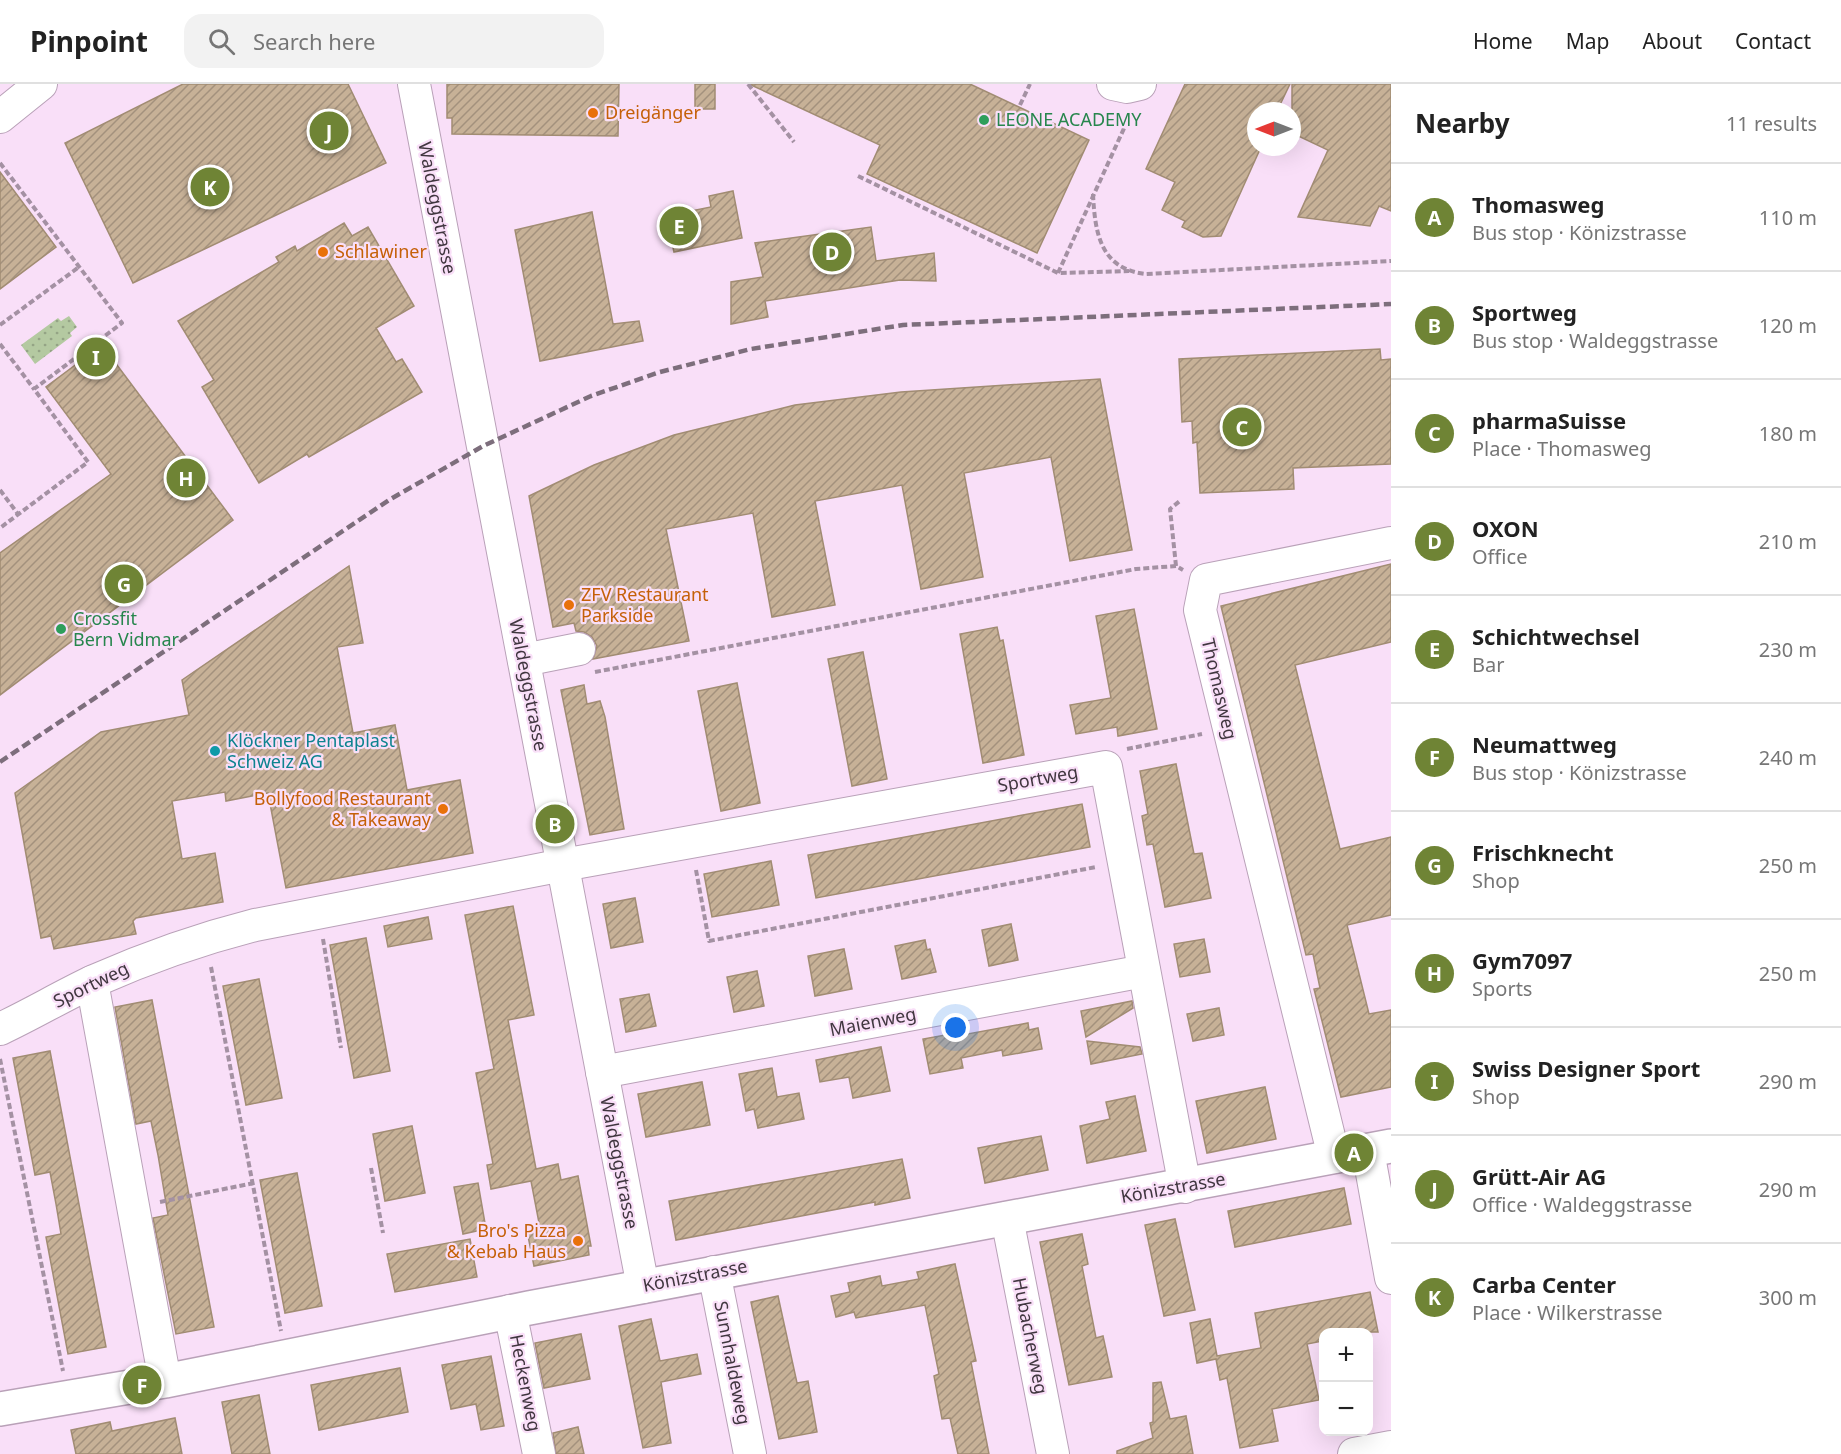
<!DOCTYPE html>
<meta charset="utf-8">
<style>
body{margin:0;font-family:"Noto Sans",sans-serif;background:#f2f2f2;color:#222}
.controls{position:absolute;right:18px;bottom:18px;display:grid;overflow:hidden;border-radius:12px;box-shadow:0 6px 24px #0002}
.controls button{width:54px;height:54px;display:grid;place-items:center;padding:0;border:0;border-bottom:2px solid #e0e0e0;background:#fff;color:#222;font:30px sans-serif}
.compass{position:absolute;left:1247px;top:18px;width:54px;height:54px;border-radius:50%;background:#fff;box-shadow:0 6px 24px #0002;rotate:270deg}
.you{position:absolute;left:956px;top:944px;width:21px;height:21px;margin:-15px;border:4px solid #fff;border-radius:50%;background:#1a73e8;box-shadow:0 0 0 9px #1a73e833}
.badge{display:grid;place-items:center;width:39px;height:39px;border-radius:50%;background:#6f8435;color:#fff;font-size:20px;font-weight:700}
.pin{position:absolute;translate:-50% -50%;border:3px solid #fff;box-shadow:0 2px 6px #0006}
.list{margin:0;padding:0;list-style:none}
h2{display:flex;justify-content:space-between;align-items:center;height:78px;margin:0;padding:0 24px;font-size:26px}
h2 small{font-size:20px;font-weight:400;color:#767676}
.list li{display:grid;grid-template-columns:39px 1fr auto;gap:18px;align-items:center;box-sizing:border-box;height:108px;padding:0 24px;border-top:2px solid #e0e0e0}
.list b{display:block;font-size:22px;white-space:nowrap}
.list p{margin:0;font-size:20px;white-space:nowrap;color:#767676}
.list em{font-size:20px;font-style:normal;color:#767676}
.icon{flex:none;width:33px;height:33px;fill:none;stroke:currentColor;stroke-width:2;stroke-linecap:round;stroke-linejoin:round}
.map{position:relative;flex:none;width:1391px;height:1370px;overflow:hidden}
header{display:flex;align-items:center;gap:36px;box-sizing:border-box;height:84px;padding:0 30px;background:#fff;border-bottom:2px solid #e0e0e0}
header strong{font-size:28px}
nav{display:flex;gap:33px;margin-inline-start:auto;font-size:21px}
.search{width:420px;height:54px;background:#f2f2f2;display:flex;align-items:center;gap:15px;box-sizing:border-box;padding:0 21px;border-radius:18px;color:#767676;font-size:22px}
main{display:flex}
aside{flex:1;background:#fff}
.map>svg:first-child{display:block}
.park{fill:url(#park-dots)}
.building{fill:url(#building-hatch);stroke:#a18c73;stroke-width:1.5}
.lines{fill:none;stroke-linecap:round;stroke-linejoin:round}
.minor-casing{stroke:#b9a1b8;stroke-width:34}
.major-casing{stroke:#b9a1b8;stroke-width:36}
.path{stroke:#a491a3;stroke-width:4;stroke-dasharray:6 3;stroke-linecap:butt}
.minor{stroke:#fff;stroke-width:32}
.major{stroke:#fff;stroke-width:33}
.rail{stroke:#7d6e7c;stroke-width:4.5;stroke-dasharray:9 4.5;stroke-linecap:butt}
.food-dot{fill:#e8710a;stroke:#f9dff8;stroke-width:2}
.leisure-dot{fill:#2e9e5b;stroke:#f9dff8;stroke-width:2}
.culture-dot{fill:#0f9aa8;stroke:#f9dff8;stroke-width:2}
.labels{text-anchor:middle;stroke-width:4.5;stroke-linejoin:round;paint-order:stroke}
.food-label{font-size:18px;fill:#c56008;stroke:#f9dff8;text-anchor:start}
.leisure-label{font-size:18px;fill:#27864d;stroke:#f9dff8;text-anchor:start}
.street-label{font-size:18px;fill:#40363f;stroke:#f9dff8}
.culture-label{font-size:18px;fill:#0d838f;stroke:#f9dff8;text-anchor:start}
</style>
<header>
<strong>Pinpoint</strong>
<div class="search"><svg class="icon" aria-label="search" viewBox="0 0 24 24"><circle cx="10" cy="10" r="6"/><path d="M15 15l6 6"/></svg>Search here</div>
<nav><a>Home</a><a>Map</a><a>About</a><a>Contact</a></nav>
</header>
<main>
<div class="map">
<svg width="1391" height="1370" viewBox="0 0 1391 1370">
<defs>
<pattern id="park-dots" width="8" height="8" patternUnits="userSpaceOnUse" patternTransform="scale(1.5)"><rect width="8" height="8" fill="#b4c9a1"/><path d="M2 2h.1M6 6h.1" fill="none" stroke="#94a485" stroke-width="1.8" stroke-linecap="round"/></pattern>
<pattern id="building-hatch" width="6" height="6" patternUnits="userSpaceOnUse" patternTransform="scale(1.5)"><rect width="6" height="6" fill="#c7b197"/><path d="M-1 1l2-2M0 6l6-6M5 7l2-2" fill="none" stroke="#a3917d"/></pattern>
</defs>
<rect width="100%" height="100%" fill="#f9dff8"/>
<path class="park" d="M69,232L77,243L70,249L72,252L35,280L21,261L58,234L61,237Z"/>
<g class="building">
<path d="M183,0H348L386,79L133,199L65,59Z"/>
<path d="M447,0H619L618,52L452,50V34H447Z"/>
<rect x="695" y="0" width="20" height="25"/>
<path d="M749,0H970L1089,56L1037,169L867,90L880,61Z"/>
<path d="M1185,0H1290L1277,27H1256V63H1261L1221,152L1203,153L1182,143L1185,137L1162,126L1175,98L1146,85Z"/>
<path d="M1292,0H1391V127L1379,122L1370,142L1298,133L1328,66L1292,49Z"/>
<path d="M0,88L56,163L0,205Z"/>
<path d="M733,107L742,154L674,168L666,132L711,123L709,112Z"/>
<path d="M592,128L613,240L639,237L643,257L540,277L515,146Z"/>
<path d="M344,139L352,152L368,143L414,222L376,244L396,278L402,275L422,308L309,373L307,370L259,399L202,303L214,296L178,237L279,178L276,173L295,162L297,167Z"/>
<path d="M871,143L876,177L934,169L936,197L900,196L765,217L768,233L731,240V198L763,193L755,159Z"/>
<path d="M102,261L233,436L0,611V469L111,390L46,303Z"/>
<path d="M1380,265L1381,276L1391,275V380L1293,384L1294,405L1200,409L1197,358L1193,359L1192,337L1182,338L1179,275Z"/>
<path d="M1100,295L1132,466L1070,477L1051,373L964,389L983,493L921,505L902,401L815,417L835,521L772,533L753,429L666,445L689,557L593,575L597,562L592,553L584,548L576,547L574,539L553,543L529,412L594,381L674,351L795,321L901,308Z"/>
<path d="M1391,480V558L1295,581L1340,765L1391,753V831L1347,841L1369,930L1391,926V1003L1341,1013L1314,905L1320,904L1313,870L1306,871L1221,522Z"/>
<path d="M349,482L363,559L337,563L353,649L395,641L407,706L460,696L473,769L286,804L268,709L226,717L225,708L172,717L182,775L215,769L223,818L136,834L133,837L136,850L54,865L51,852L41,854L15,709L101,648L189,631L182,596Z"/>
<path d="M1134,525L1157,645L1118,652L1117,643L1076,650L1070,621L1111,614L1096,532Z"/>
<path d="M997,543L1000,557L1003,556L1024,671L983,679L960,550Z"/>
<path d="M863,568L887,695L852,702L828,575Z"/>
<path d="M737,599L760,719L721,727L698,607Z"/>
<path d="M584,601L587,620L600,617L605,633L624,745L590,751L561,606Z"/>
<path d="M1176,680L1194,770L1202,769L1211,814L1165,823L1153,760L1147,761L1142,732L1148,730L1140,687Z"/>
<path d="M1082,720L1090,763L816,814L808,771Z"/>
<path d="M771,777L779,821L712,833L704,790Z"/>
<path d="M635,814L643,858L611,864L603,820Z"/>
<path d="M513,822L534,931L508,936L536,1085L558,1080L561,1096L578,1092L591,1162H588L589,1171L534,1182L527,1147L540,1144L531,1097L491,1105L487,1081L493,1080L476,989L494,985L465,831Z"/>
<path d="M428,833L432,855L388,863L384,842Z"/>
<path d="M1011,840L1018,876L989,882L982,846Z"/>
<path d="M366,854L390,987L354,994L330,861Z"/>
<path d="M1204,855L1210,888L1180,893L1174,860Z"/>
<path d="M925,856L927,866L930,865L936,888L902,895L895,862Z"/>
<path d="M844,865L852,905L815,912L808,872Z"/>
<path d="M757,887L764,922L734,928L727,893Z"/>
<path d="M259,895L282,1014L246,1021L223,902Z"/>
<path d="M649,910L656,942L626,948L620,915Z"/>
<path d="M152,916L214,1243L176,1250L153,1134L168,1131L158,1071L151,1037L136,1040L115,923Z"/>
<path d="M1132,917L1133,924L1086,953L1081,927Z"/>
<path d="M1219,924L1224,951L1193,957L1187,930Z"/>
<path d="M1028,939L1029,946L1038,944L1042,965L1003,972L1002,966L961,974L963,984L930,990L923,955L956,949L957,952Z"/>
<path d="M1087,957L1140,963L1142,970L1091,980Z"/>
<path d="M881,963L890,1007L853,1014L849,993L820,998L816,976Z"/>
<path d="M50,967L106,1263L68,1270L46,1153L61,1150L56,1120L50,1088L35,1091L13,974Z"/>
<path d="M772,984L777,1013L799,1009L804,1035L758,1044L754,1025L746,1027L739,990Z"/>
<path d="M702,998L710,1041L646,1053L638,1010Z"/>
<path d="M1265,1003L1276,1055L1207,1069L1196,1017Z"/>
<path d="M1135,1012L1146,1067L1087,1079L1080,1042L1110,1035L1106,1018Z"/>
<path d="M412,1042L425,1109L385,1117L373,1050Z"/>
<path d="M1041,1052L1048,1086L985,1099L978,1064Z"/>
<path d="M902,1075L910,1114L875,1121V1118L676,1156L669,1117Z"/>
<path d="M297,1089L322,1222L285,1229L260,1096Z"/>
<path d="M478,1099L486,1145L463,1150L454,1103Z"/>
<path d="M1344,1104L1351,1140L1235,1163L1228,1127Z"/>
<path d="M1175,1135L1195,1226L1164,1232L1145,1141Z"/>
<path d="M1082,1150L1088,1180L1082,1182L1096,1254L1103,1252L1112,1293L1069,1301L1040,1158Z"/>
<path d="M470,1155L477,1193L395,1208L387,1170Z"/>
<path d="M955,1180L976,1277L971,1278L989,1370H958L950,1334L942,1335L934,1292L939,1290L925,1221L856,1234L854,1228L836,1233L831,1212L850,1208L848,1199L880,1192L882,1202L919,1195L917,1188Z"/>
<path d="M1370,1208L1378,1248H1323V1257L1307,1260L1319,1316L1272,1325L1278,1357L1240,1364L1227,1294L1220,1296L1216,1275L1197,1279L1190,1239L1210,1235L1217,1272L1261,1264L1255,1229Z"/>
<path d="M778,1212L797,1299L808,1297L817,1348L779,1355L751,1218Z"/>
<path d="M651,1235L660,1277L697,1270L701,1290L661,1298L671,1359L643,1364L619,1242Z"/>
<path d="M581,1250L590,1295L544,1304L535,1259Z"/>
<path d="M491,1272L504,1342L481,1346L476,1320L451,1325L442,1281Z"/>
<path d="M400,1284L408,1328L319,1346L311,1301Z"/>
<path d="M1161,1298L1170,1335L1186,1332L1193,1370H1117V1367L1153,1354L1150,1339L1153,1338V1299Z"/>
<path d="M259,1311L270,1370H232L222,1318Z"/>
<path d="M175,1334L182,1370H76L71,1346L110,1338L112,1347Z"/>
<path d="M578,1343L584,1370H556L553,1349Z"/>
</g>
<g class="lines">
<defs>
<g id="minor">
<path d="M414,0L643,1203"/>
<path d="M1113,0L1127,3L1140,0"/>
<path d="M0,33L41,0"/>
<path d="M524,576L579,565"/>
<path d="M92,898L165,1297"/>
<path d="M0,945C32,930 62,912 94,897C146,874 200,855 255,841L563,781L1106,683L1185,1103"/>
<path d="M602,988L1144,887"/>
<path d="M1368,1067L1391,1194"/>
<path d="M1334,1073L1200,526L1206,496L1391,459"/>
<path d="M1007,1134L1053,1370"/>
<path d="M714,1188L750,1370"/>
<path d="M510,1227L539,1370"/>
<path d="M1354,1370L1391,1363"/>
</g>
<path id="major" d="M0,1325L165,1297L529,1224L1391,1062"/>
</defs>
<use href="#minor" class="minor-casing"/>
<use href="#major" class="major-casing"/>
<g class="path">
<path d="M748,0L794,58"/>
<path d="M1020,21L1030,0"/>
<path d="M0,79L122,239L34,305L88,378L0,444"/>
<path d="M858,92L1058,189L1129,187"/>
<path d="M1093,110C1095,149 1100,185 1146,190L1391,177"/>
<path d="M1058,189L1131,29"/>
<path d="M0,241L79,183"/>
<path d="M0,260L34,305"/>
<path d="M0,406L18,430"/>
<path d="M1176,482L1170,425L1181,416"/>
<path d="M595,588L1136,485L1176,482L1183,486"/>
<path d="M1127,665L1202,650"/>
<path d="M696,786L709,857L1096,783"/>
<path d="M323,855L341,964"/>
<path d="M211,883L281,1247"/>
<path d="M0,975L63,1287"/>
<path d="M371,1084L383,1149"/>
<path d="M160,1118L254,1099"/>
</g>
<use href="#minor" class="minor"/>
<use href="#major" class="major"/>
<path class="rail" d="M0,678L389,416L483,362L591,312L660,288L751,265L903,241L1391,220"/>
</g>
<g class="food-dot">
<circle cx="593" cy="29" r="6"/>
<circle cx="323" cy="168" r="6"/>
<circle cx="569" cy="521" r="6"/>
<circle cx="443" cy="725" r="6"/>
<circle cx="578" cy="1157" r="6"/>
</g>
<g class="leisure-dot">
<circle cx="984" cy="36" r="6"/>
<circle cx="61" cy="545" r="6"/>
</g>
<circle class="culture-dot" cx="215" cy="667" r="6"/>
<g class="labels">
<g class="food-label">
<text x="605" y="35">Dreigänger</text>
<text x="335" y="174">Schlawiner</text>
<text x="581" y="517">ZFV Restaurant<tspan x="581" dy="21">Parkside</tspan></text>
<text x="431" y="721" text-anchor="end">Bollyfood Restaurant<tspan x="431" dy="21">&amp; Takeaway</tspan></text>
<text x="566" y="1153" text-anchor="end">Bro's Pizza<tspan x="566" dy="21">&amp; Kebab Haus</tspan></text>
</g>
<g class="leisure-label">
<text x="996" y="42">LEONE ACADEMY</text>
<text x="73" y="541">Crossfit<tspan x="73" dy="21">Bern Vidmar</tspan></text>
</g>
<g class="street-label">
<text transform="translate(437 124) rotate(79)" y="6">Waldeggstrasse</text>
<text transform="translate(528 601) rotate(79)" y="6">Waldeggstrasse</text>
<text transform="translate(1219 605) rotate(77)" y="6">Thomasweg</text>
<text transform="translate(1038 695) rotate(-10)" y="6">Sportweg</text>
<text transform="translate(91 901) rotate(-26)" y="6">Sportweg</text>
<text transform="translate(873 938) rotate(-11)" y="6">Maienweg</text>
<text transform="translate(619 1079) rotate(79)" y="6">Waldeggstrasse</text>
<text transform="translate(1173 1104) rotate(-10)" y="6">Könizstrasse</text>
<text transform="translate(695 1192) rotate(-11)" y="6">Könizstrasse</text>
<text transform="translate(1030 1252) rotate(79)" y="6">Hubacherweg</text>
<text transform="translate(732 1279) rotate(79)" y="6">Sunnhaldeweg</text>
<text transform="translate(525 1299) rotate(79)" y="6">Heckenweg</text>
</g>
<g class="culture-label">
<text x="227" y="663">Klöckner Pentaplast<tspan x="227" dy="21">Schweiz AG</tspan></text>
</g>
</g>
</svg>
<div class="controls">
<button>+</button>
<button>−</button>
</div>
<svg class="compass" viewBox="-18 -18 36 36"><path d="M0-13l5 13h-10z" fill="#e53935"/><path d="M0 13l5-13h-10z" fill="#767676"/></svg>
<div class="you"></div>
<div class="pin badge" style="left:1354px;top:1069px">A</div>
<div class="pin badge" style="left:555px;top:740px">B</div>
<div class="pin badge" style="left:1242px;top:343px">C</div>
<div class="pin badge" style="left:832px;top:168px">D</div>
<div class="pin badge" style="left:679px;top:142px">E</div>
<div class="pin badge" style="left:142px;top:1301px">F</div>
<div class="pin badge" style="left:124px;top:500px">G</div>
<div class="pin badge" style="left:186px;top:394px">H</div>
<div class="pin badge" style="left:96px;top:273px">I</div>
<div class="pin badge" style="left:329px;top:47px">J</div>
<div class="pin badge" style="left:210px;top:103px">K</div>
</div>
<aside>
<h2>Nearby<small>11 results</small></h2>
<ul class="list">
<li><span class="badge">A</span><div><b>Thomasweg</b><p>Bus stop · Könizstrasse</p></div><em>110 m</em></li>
<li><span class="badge">B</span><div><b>Sportweg</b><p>Bus stop · Waldeggstrasse</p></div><em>120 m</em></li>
<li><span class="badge">C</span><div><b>pharmaSuisse</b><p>Place · Thomasweg</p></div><em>180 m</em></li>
<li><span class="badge">D</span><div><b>OXON</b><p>Office</p></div><em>210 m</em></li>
<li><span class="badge">E</span><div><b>Schichtwechsel</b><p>Bar</p></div><em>230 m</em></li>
<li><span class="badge">F</span><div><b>Neumattweg</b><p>Bus stop · Könizstrasse</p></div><em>240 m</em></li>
<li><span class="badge">G</span><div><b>Frischknecht</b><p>Shop</p></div><em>250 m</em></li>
<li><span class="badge">H</span><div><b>Gym7097</b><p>Sports</p></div><em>250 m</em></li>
<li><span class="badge">I</span><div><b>Swiss Designer Sport</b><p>Shop</p></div><em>290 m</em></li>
<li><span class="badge">J</span><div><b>Grütt-Air AG</b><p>Office · Waldeggstrasse</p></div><em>290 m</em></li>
<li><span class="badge">K</span><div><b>Carba Center</b><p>Place · Wilkerstrasse</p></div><em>300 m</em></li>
</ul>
</aside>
</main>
